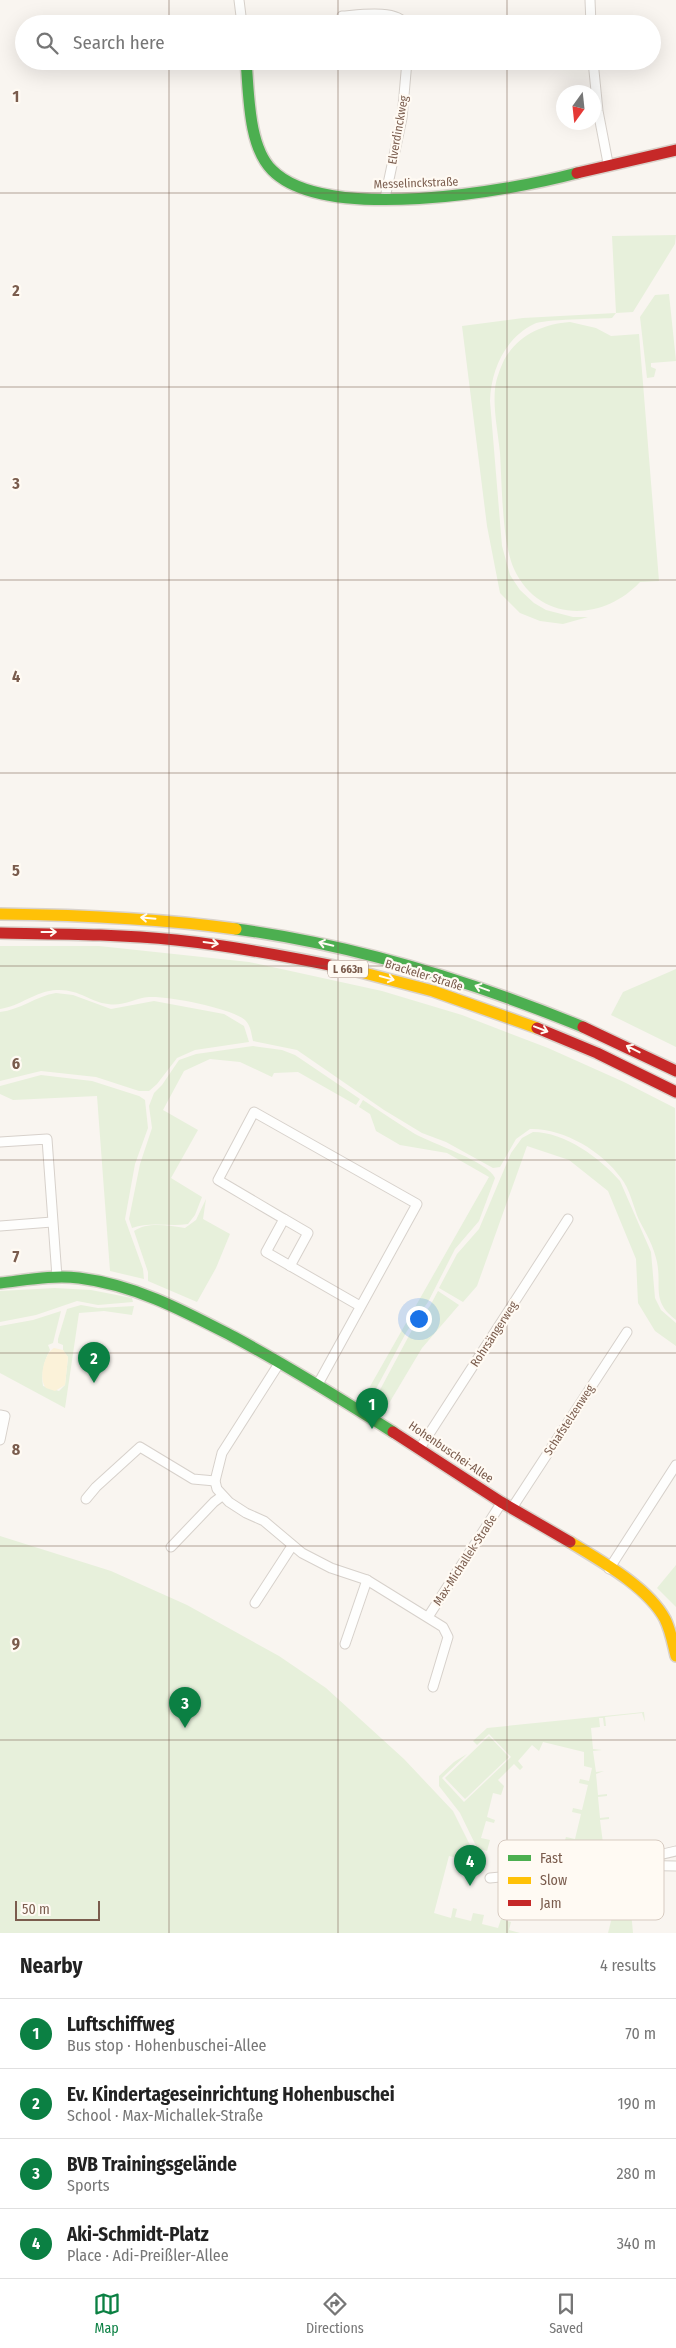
<!DOCTYPE html>
<meta charset="utf-8">
<style>
body{margin:0;font-family:"Fira Sans Condensed",sans-serif;background:#f2f2f2;color:#222}
.compass{position:absolute;left:556px;top:85px;width:45px;height:45px;border-radius:50%;background:#fff;box-shadow:0 5px 20px #0002;rotate:195deg}
.scale{position:absolute;left:15px;bottom:12px;width:85px;box-sizing:border-box;padding-left:5px;border:2px solid #7a5c4d;border-top:0;font-size:14px;line-height:18px;white-space:nowrap;color:#7a5c4d;-webkit-text-stroke:4px #fffaf3;paint-order:stroke}
.you{position:absolute;left:418px;top:1318px;width:18px;height:18px;margin:-12px;border:4px solid #fff;border-radius:50%;background:#1a73e8;box-shadow:0 0 0 8px #1a73e833}
.badge{display:grid;place-items:center;width:32px;height:32px;border-radius:50%;background:#0b8043;color:#fff;font-size:16px;font-weight:700}
.pin{position:absolute;translate:-50% -41px;filter:drop-shadow(0 1px 2px #0008)}
.pin::after{content:'';position:absolute;top:26px;width:18px;height:15px;background:inherit;clip-path:polygon(0 0,100% 0,50% 100%)}
.list{margin:0;padding:0;list-style:none}
h2{display:flex;justify-content:space-between;align-items:center;height:65px;margin:0;padding:0 20px;font-size:21px}
h2 small{font-size:16px;font-weight:400;color:#767676}
.list li{display:grid;grid-template-columns:32px 1fr auto;gap:15px;align-items:center;box-sizing:border-box;height:70px;padding:0 20px;border-top:1px solid #e0e0e0}
.list b{display:block;font-size:19px;white-space:nowrap}
.list p{margin:0;font-size:16px;white-space:nowrap;color:#767676}
.list em{font-size:16px;font-style:normal;color:#767676}
.icon{flex:none;width:28px;height:28px;fill:none;stroke:currentColor;stroke-width:2;stroke-linecap:round;stroke-linejoin:round}
.map{position:relative;flex:none;width:676px;height:1933px;overflow:hidden}
.search{position:absolute;background:#fff;box-shadow:0 5px 20px #0002;left:15px;right:15px;top:15px;height:55px;display:flex;align-items:center;gap:12px;box-sizing:border-box;padding:0 18px;border-radius:28px;color:#767676;font-size:19px}
.sheet{height:345px;background:#fff}
nav{display:flex;justify-content:space-around;align-items:center;box-sizing:border-box;height:70px;border-top:1px solid #e0e0e0;background:#fff;font-size:14px;color:#767676}
nav a{display:grid;justify-items:center;gap:2px}
nav .on{color:#0b8043}
.map>svg:first-child{display:block}
.green{fill:#e7f0db}
.sand{fill:#fbf2d9}
.lines{fill:none;stroke-linecap:round;stroke-linejoin:round}
.street-casing{stroke:#d7d1cb;stroke-width:11}
.fast-casing{stroke:#d9d2cb;stroke-width:14}
.slow-casing{stroke:#d9d2cb;stroke-width:14}
.jam-casing{stroke:#d9d2cb;stroke-width:14}
.street{stroke:#fefefd;stroke-width:9}
.fast{stroke:#4caf50;stroke-width:11}
.slow{stroke:#ffc107;stroke-width:11}
.jam{stroke:#c62828;stroke-width:11}
.oneway{stroke:#fffaf3}
.grid{fill:none;stroke:#7a5c4d;stroke-width:1;stroke-opacity:0.55}
.labels{text-anchor:middle;stroke-width:4.5;stroke-linejoin:round;paint-order:stroke}
.shield{fill:#fffaf3;stroke:#a28b7f;stroke-width:1}
.shield-label{font-size:11px;font-weight:bold;fill:#7a5c4d}
.street-label{font-size:12px;fill:#7a5c4d;stroke:#fffaf3}
.key{fill:#fffaf3;stroke:#d7cbc1;stroke-width:1}
.key-label{font-size:14px;fill:#7a5c4d}
.grid-label{font-size:16px;text-anchor:middle;font-weight:bold;fill:#7a5c4d;stroke:#fffaf3;stroke-width:4.5;stroke-linejoin:round;paint-order:stroke}
</style>
<div class="map">
<svg width="676" height="1933" viewBox="0 0 676 1933">
<rect width="100%" height="100%" fill="#f9f5f0"/>
<g class="green">
<path d="M676,235L675,244L633,312L616,313L612,318C598,319 544,319 534,324C505,338 491,370 490,401L502,546L510,575L520,590L534,603L546,610L573,617H588L563,624L540,621L520,613L500,593L487,526L462,326L523,318L616,313L612,236Z"/>
<path d="M669,294L676,361L651,363V367L656,369L654,377L647,378L640,317L655,295Z"/>
<path d="M570,322L596,328L611,336L639,334L659,581L640,582C603,622 539,623 514,569C502,543 502,484 500,453C498,432 493,409 495,389C496,379 500,369 504,360C518,335 543,324 570,322Z"/>
<path d="M0,946H99L249,962L382,991L462,1015L548,1048L624,1082L675,1108L676,1320C651,1301 662,1288 657,1262C654,1247 646,1233 639,1220C633,1206 630,1189 621,1178C602,1151 563,1128 530,1129L516,1139L500,1167L493,1168L446,1142L422,1133L384,1110L297,1050L253,1041C251,1033 251,1026 245,1020C231,1008 169,996 149,997C135,998 122,1007 108,1004C90,1002 79,989 57,990C35,991 21,1006 0,1009Z"/>
<path d="M676,969V1047L611,1015L623,992Z"/>
<path d="M56,993L73,995L111,1009L154,1001L224,1014L244,1026L249,1042L195,1050L177,1058L157,1084L149,1091H139L96,1077L41,1071L0,1081V1012C20,1010 36,996 56,993Z"/>
<path d="M253,1046L282,1050L295,1055L360,1099L356,1105L298,1072L274,1073L272,1077L240,1062L210,1059L184,1071L163,1110L198,1130L171,1178L202,1197L195,1215L188,1224C169,1227 151,1221 132,1228L129,1219L140,1164L152,1128L149,1106L154,1093L162,1085L179,1060L196,1054Z"/>
<path d="M41,1075L92,1081L139,1096L145,1100L148,1128L135,1164L125,1219L143,1269L144,1279L110,1271L97,1096L13,1100L0,1094V1086Z"/>
<path d="M363,1100C380,1111 397,1123 415,1134C431,1143 489,1162 495,1178L479,1221L455,1249L428,1302L407,1331L370,1400L364,1397L489,1177L447,1153L400,1145L376,1131L370,1114L359,1107Z"/>
<path d="M533,1132C565,1132 600,1158 620,1181L651,1252L655,1298L661,1310L676,1323V1346L655,1331L638,1303L636,1259L608,1191L569,1160L527,1146L477,1286L463,1302L439,1288L457,1254L479,1229L511,1153L522,1138Z"/>
<path d="M206,1199L203,1219L230,1234L216,1268L197,1302L148,1281V1272L134,1231C148,1221 170,1226 185,1228L196,1220Z"/>
<path d="M55,1288L91,1290L132,1298L133,1302L98,1305L77,1301L36,1315L0,1322V1291Z"/>
<path d="M438,1291L459,1305L422,1348L385,1410L373,1403L412,1330L430,1306Z"/>
<path d="M81,1305L98,1308L134,1306L132,1315L104,1311L79,1313L65,1408L0,1373V1326L33,1320L61,1311L53,1343L48,1345L50,1350C44,1360 41,1375 43,1386L59,1391L65,1385L68,1357L63,1350V1345L58,1343V1339L67,1309Z"/>
<path d="M0,1536L111,1571L187,1605L279,1656L326,1688L404,1759L453,1811L475,1855L466,1860L449,1856L434,1913L451,1918L453,1908L457,1909L455,1917L471,1921L473,1913L484,1915L482,1924L498,1928L501,1919L511,1922L509,1930L520,1933H0Z"/>
<path d="M676,1565V1607L657,1588Z"/>
<path d="M644,1712L645,1722L642,1713L605,1717L606,1726H604L603,1718H599L600,1727L591,1728L593,1749L602,1750L593,1751L596,1772L604,1771L596,1774L598,1795L607,1794V1796L598,1797L600,1818L609,1817V1819L600,1820L604,1851L608,1850L609,1853L561,1858L562,1853L570,1855L574,1843L565,1840L566,1837L575,1839L581,1814L572,1812L573,1808L582,1810L588,1785L579,1783L580,1779L589,1781L592,1768L584,1766V1752L543,1742L539,1751L532,1745L518,1761L523,1767L520,1770L514,1764L498,1780L504,1786L501,1795L493,1793L487,1817L495,1820L494,1823L486,1821L481,1838L490,1840L487,1851L477,1848L460,1813L439,1786V1776L454,1762L467,1754L442,1778L464,1802L511,1757L489,1734L477,1745L473,1741L487,1728Z"/>
<path d="M489,1736L509,1757L465,1799L445,1778Z"/>
<path d="M629,1889L633,1933H608L616,1901L607,1898L609,1891Z"/>
</g>
<path class="sand" d="M54,1348L63,1350L68,1357L65,1385L55,1391L46,1388C38,1379 44,1354 54,1348Z"/>
<g class="lines">
<defs>
<g id="street">
<path d="M239,0L242,24"/>
<path d="M590,0L591,24"/>
<path d="M342,16C358,15 397,9 405,24"/>
<path d="M593,61L598,111L608,163"/>
<path d="M385,198L402,118L407,61"/>
<path d="M0,1142L47,1139L57,1277"/>
<path d="M284,1219L308,1233L290,1266"/>
<path d="M0,1226L52,1222"/>
<path d="M280,1362L222,1453L215,1481L217,1489L229,1502L246,1513L264,1521L302,1553L331,1568L367,1580L443,1627L448,1637L433,1687"/>
<path d="M318,1384L417,1204L254,1112L218,1180L284,1219L266,1252L360,1306"/>
<path d="M0,1415L5,1416L0,1440"/>
<path d="M420,1448L568,1219"/>
<path d="M86,1499L96,1487L140,1447L193,1479L215,1481"/>
<path d="M512,1508L627,1332"/>
<path d="M171,1547L214,1502L222,1496"/>
<path d="M609,1569L676,1465"/>
<path d="M255,1603L292,1546"/>
<path d="M428,1617L502,1502"/>
<path d="M345,1644L367,1580"/>
<path d="M620,1864L676,1851"/>
<path d="M490,1878L618,1865L676,1866"/>
</g>
<g id="fast">
<path d="M246,61C249,93 248,146 272,170C325,224 510,191 577,173"/>
<path d="M236,929C356,945 471,981 583,1027"/>
<path d="M0,1283C27,1280 52,1275 79,1278C136,1285 184,1311 234,1337C288,1366 341,1399 393,1432"/>
</g>
<g id="slow">
<path d="M0,914C79,915 157,918 236,929"/>
<path d="M349,969L433,991L537,1028"/>
<path d="M570,1542C601,1561 648,1587 665,1619C671,1631 673,1644 676,1656"/>
</g>
<g id="jam">
<path d="M577,173L676,150"/>
<path d="M0,933C59,934 117,934 176,940C234,946 291,957 349,969"/>
<path d="M583,1027L676,1071"/>
<path d="M537,1028L597,1053L676,1092"/>
<path d="M393,1432L501,1502L570,1542"/>
</g>
</defs>
<use href="#street" class="street-casing"/>
<use href="#fast" class="fast-casing"/>
<use href="#slow" class="slow-casing"/>
<use href="#jam" class="jam-casing"/>
<use href="#street" class="street"/>
<use href="#fast" class="fast"/>
<use href="#slow" class="slow"/>
<use href="#jam" class="jam"/>
</g>
<defs><path id="oneway-shaft" d="M-6 0H5M1.5-3L5.5 0L1.5 3" fill="none" stroke-width="1.6" stroke-linecap="round" stroke-linejoin="round" transform="scale(1.25)"/></defs>
<g class="oneway">
<use href="#oneway-shaft" transform="translate(148 918) rotate(-175)"/>
<use href="#oneway-shaft" transform="translate(49 932)"/>
<use href="#oneway-shaft" transform="translate(211 943) rotate(8)"/>
<use href="#oneway-shaft" transform="translate(326 944) rotate(-167)"/>
<use href="#oneway-shaft" transform="translate(387 978) rotate(15)"/>
<use href="#oneway-shaft" transform="translate(482 988) rotate(-160)"/>
<use href="#oneway-shaft" transform="translate(541 1029) rotate(21)"/>
<use href="#oneway-shaft" transform="translate(633 1049) rotate(-153)"/>
</g>
<path class="grid" d="M169,0V24M338,0V24M507,0V24M169,61V1933M338,61V1933M507,61V1933M0,193H676M0,387H676M0,580H676M0,773H676M0,966H676M0,1160H676M0,1353H676M0,1546H676M0,1740H676"/>
<g class="labels">
<rect class="shield" x="328" y="960.5" width="40" height="17" rx="4"/>
<g class="shield-label">
<text x="348" y="973">L 663n</text>
</g>
<g class="street-label">
<text transform="translate(398 130) rotate(-80)" y="4">Elverdinckweg</text>
<text transform="translate(416 183) rotate(-2)" y="4">Messelinckstraße</text>
<text transform="translate(424 975) rotate(17)" y="4">Brackeler Straße</text>
<text transform="translate(494 1334) rotate(-57)" y="4">Rohrsängerweg</text>
<text transform="translate(569 1420) rotate(-57)" y="4">Schafstelzenweg</text>
<text transform="translate(451 1452) rotate(34)" y="4">Hohenbuschei-Allee</text>
<text transform="translate(465 1560) rotate(-57)" y="4">Max-Michallek-Straße</text>
</g>
</g>
<rect x="498" y="1840" width="166" height="80" rx="8" class="key"/>
<rect x="508" y="1855" width="23" height="6" fill="#4caf50"/>
<rect x="508" y="1877" width="23" height="7" fill="#ffc107"/>
<rect x="508" y="1900" width="23" height="6" fill="#c62828"/>
<g class="key-label">
<text x="540" y="1863">Fast</text>
<text x="540" y="1885">Slow</text>
<text x="540" y="1908">Jam</text>
</g>
<g class="grid-label">
<text x="16" y="102">1</text>
<text x="16" y="296">2</text>
<text x="16" y="489">3</text>
<text x="16" y="682">4</text>
<text x="16" y="876">5</text>
<text x="16" y="1069">6</text>
<text x="16" y="1262">7</text>
<text x="16" y="1455">8</text>
<text x="16" y="1649">9</text>
</g>
</svg>
<svg class="compass" viewBox="-18 -18 36 36"><path d="M0-13l5 13h-10z" fill="#e53935"/><path d="M0 13l5-13h-10z" fill="#767676"/></svg>
<div class="scale">50 m</div>
<div class="you"></div>
<div class="pin badge" style="left:372px;top:1429px">1</div>
<div class="pin badge" style="left:94px;top:1383px">2</div>
<div class="pin badge" style="left:185px;top:1728px">3</div>
<div class="pin badge" style="left:470px;top:1886px">4</div>
<div class="search"><svg class="icon" aria-label="search" viewBox="0 0 24 24"><circle cx="10" cy="10" r="6"/><path d="M15 15l6 6"/></svg>Search here</div>
</div>
<section class="sheet">
<h2>Nearby<small>4 results</small></h2>
<ul class="list">
<li><span class="badge">1</span><div><b>Luftschiffweg</b><p>Bus stop · Hohenbuschei-Allee</p></div><em>70 m</em></li>
<li><span class="badge">2</span><div><b>Ev. Kindertageseinrichtung Hohenbuschei</b><p>School · Max-Michallek-Straße</p></div><em>190 m</em></li>
<li><span class="badge">3</span><div><b>BVB Trainingsgelände</b><p>Sports</p></div><em>280 m</em></li>
<li><span class="badge">4</span><div><b>Aki-Schmidt-Platz</b><p>Place · Adi-Preißler-Allee</p></div><em>340 m</em></li>
</ul>
</section>
<nav>
<a class="on"><svg class="icon" aria-label="map" viewBox="0 0 24 24"><path d="M3 6l6-2 6 2 6-2v14l-6 2-6-2-6 2zM9 4v14M15 6v14"/></svg>Map</a>
<a><svg class="icon" aria-label="directions" viewBox="0 0 24 24"><path d="M12 3l9 9-9 9-9-9zM9 14v-3h6M13 9l2 2-2 2"/></svg>Directions</a>
<a><svg class="icon" aria-label="saved" viewBox="0 0 24 24"><path d="M7 4h10v16l-5-4-5 4z"/></svg>Saved</a>
</nav>
